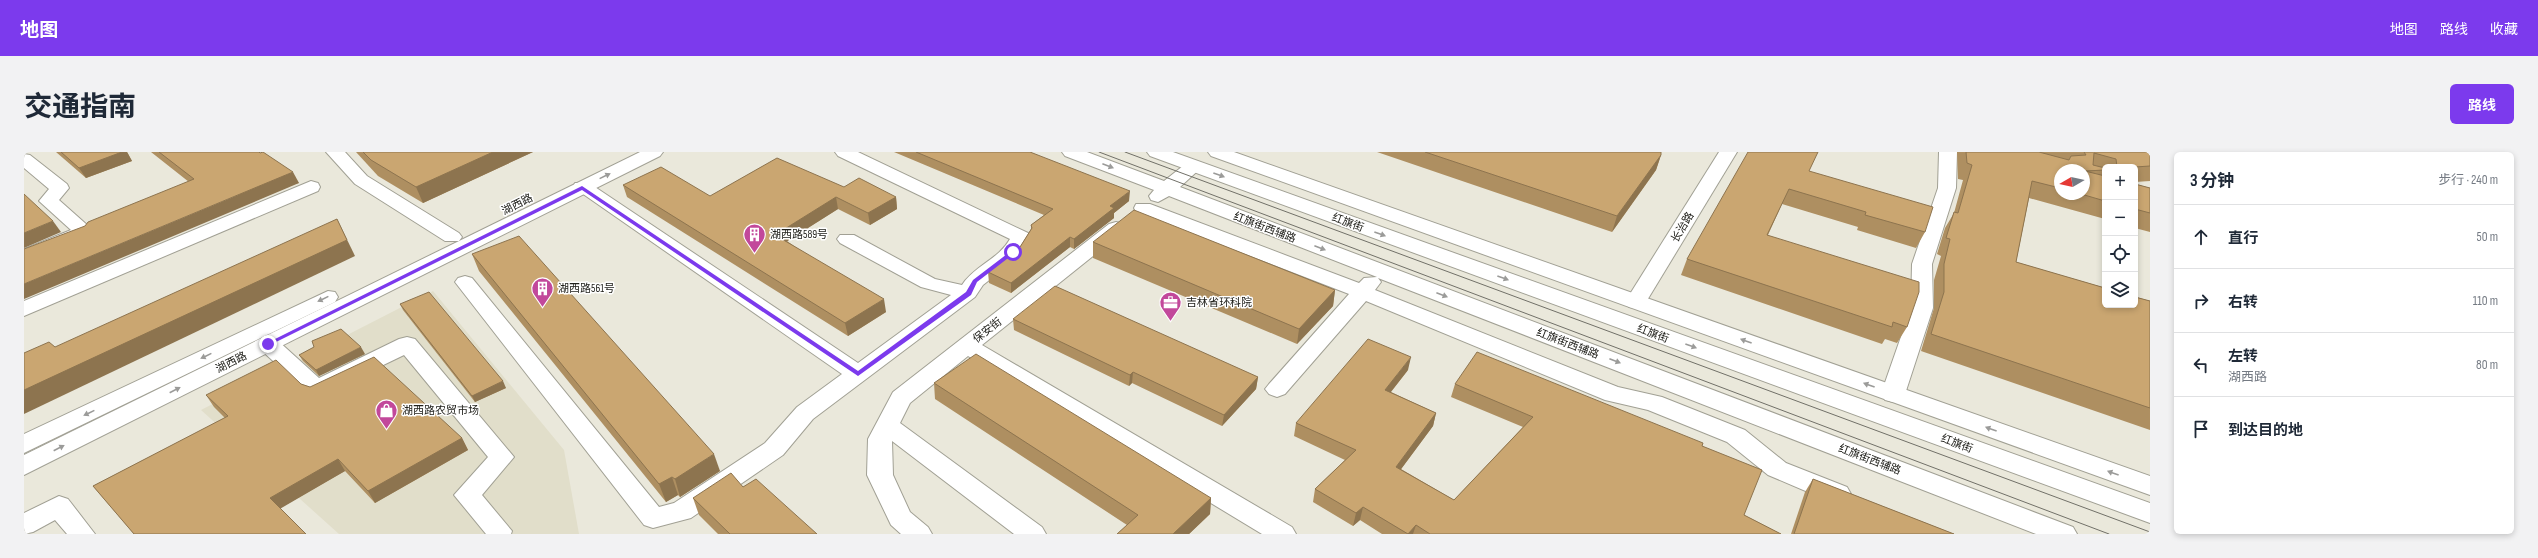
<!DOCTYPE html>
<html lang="zh">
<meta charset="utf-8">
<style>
body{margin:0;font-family:"Sofia Sans Condensed","Noto Sans SC",sans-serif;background:#f2f2f3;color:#1f2937}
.controls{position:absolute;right:12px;top:12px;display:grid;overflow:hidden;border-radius:6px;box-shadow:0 2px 6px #0003}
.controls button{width:36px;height:36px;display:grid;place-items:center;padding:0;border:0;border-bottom:1px solid #e0e1e3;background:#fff;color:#1f2937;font:20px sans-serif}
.compass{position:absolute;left:2030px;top:12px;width:36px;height:36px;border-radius:50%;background:#fff;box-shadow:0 2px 6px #0003;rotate:261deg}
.stop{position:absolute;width:12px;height:12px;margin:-9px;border:3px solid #7c3aed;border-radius:50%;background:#fff}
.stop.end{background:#7c3aed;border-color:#fff;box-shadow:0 1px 4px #0008}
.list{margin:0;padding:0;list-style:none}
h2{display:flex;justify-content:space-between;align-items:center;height:52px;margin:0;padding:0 16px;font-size:17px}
h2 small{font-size:13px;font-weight:400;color:#747a83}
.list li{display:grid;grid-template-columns:26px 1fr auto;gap:12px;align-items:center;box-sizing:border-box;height:64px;padding:0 16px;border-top:1px solid #e0e1e3}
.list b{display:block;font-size:15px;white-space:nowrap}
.list p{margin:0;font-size:13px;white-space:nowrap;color:#747a83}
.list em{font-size:13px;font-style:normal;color:#747a83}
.icon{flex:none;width:22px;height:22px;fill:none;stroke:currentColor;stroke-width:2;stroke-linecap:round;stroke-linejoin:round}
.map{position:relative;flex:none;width:2126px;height:382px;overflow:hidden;border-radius:6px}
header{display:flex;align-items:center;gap:24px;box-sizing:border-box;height:56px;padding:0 20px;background:#7c3aed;color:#fff}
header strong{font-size:19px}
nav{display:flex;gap:22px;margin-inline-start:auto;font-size:14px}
.intro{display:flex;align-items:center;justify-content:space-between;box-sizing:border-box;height:96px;padding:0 24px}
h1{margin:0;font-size:28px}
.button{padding:10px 18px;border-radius:6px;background:#7c3aed;color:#fff;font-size:14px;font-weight:700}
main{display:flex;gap:24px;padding:0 24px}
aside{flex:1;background:#fff;border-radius:6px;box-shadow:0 2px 6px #0003}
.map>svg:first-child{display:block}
.built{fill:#e1deca}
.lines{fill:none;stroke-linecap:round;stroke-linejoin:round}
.minor-casing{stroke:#a1a094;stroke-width:2}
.major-casing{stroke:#a1a094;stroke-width:2}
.minor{fill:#fff;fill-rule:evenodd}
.major{fill:#fff;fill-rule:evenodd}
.tram{stroke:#717068;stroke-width:1}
.wall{fill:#ae8f61;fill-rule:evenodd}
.shaded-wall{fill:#8d744f}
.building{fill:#caa671;stroke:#8d744f}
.oneway{fill:#9b9b99}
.route{fill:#7c3aed}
.labels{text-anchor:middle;stroke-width:3;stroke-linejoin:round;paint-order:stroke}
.street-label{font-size:11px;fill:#21211c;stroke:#fff}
.poi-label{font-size:11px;fill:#21211c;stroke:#fff;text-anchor:start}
</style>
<header>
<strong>地图</strong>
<nav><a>地图</a><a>路线</a><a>收藏</a></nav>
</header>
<div class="intro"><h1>交通指南</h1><a class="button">路线</a></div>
<main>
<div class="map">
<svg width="2126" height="382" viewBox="0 0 2126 382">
<rect width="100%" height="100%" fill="#eae8db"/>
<path class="built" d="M409,139L540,298L555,382H315L177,258Z"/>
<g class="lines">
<defs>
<g id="minor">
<path d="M302,0H321L343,24L435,81L438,85L435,89H421L331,32Z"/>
<path d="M811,0H834L1004,81L1007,85L996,104L959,133L951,145L789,267L759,303L667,366L629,376L620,373L431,130L434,126L441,124L448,126L635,355L650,351L741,291L773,255L818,222L549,35L551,31H565L834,211L927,143L897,135L816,91L813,87L816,83H830L911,127L938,133C950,114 975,107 986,87L814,4Z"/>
<path d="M1038,0H1063L1140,29L1164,10H1176L1179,14L1156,35L2049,375L2053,382H2012L1354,126L1357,130L1351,138L1594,235L1638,245L1721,278L1762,311L1823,335L1827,342L1823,349L1814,351L1805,349L1744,323L1703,290L1624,258L1581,248L1342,149L1261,242L1253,245L1245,242L1241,237L1245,232L1325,142L1112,60L1110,56L1112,52H1126L1335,131L1340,126L1353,125L1145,44L1134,50L1127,48L1125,44L1130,38L1041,4Z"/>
<path d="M1695,0H1713L1619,155L1612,156L1605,155L1601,150Z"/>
<path d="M1915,0H1933L1932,36L1908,112L1909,156L1881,242L1877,248L1869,250L1861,248L1857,242L1887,156L1888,112L1914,36Z"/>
<path d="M0,2L6,3L43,32L45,36L35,48L71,80L68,84L0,110V97L47,78L15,49L25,37L0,16Z"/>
<path d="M287,29L294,31L296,35L294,39L0,164V149Z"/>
<path d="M1092,70L1099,72L1102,76L1099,80L958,193L1268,375L1272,382H1238L944,204L886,251L876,271L1018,375L1022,382H990L868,289L869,323L886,360L904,375L908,382H877L867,373L843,323L844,287L869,240L1085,72Z"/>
<path d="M244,185L252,187L295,226L375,187L383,185L391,187L490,305L458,343L488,379L487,382H462L430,343L464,305L380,203L293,245L285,242L236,197L233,192L236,187Z"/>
<path d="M35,344L44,347L71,382H43L31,368L9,380L0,382V361Z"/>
</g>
<g id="major">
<path d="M616,0H639L636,4L0,323V303Z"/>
<path d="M1123,0H1149L2126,351V371L1126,4Z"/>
<path d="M1184,0H1210L2126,324V343L1187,4Z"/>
<path d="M304,139L311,140L314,145L311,150L0,301V282Z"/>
</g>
</defs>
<use href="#minor" class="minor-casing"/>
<use href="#major" class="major-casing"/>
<use href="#minor" class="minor"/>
<use href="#major" class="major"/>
<g class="tram">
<path d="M1075,0L2085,382"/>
<path d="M1101,0L2126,380"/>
</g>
</g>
<g class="wall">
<path d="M32,0H103L108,9L62,26Z"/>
<path d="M127,0H235L275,31L61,74L165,30Z"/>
<path d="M332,0H509L399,51L354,24Z"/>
<path d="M870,0H1006L1105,49L1090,61V66L1050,97L1046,95L987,141L965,131L964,120L996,95L1007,77V73L1020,63Z"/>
<path d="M1353,0H1637V3L1632,18L1588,80Z"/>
<path d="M1933,0H2126V29L2111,30V15H2081V22L2080,24H2081V67L2005,46L1992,110L2126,149V278L1897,199L1910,156V128L1917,104L1913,102L1921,76L1930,61L1939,28L1934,27ZM2036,18L2060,42H2036Z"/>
<path d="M1785,19L1901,80L1892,96L1833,78L1834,75L1758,52L1744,83L1883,175L1873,191L1861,187L1858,192L1657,123L1663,107Z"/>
<path d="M2111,32L2126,36V80L2111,76Z"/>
<path d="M599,33L686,44L872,45L873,57L846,73L814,57L763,89L862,160L824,184L603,45Z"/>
<path d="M1069,90L1311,138L1309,154L1273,192L1069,106Z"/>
<path d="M448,102L696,319L656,345L654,343L642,350L455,119Z"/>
<path d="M376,152L482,236L451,250L379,158Z"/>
<path d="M989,167L1234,225L1232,237L1198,274L1108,231L1105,234L990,178Z"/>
<path d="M341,202L295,224L279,209L275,203Z"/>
<path d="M1384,218L1367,240L1412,261L1409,274L1377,317L1430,348L1499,275L1427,245L1431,232L1678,294L1720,363L1757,382H1358L1336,368L1329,374L1289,350L1291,337L1321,308L1270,284L1272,271Z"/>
<path d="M910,231L1187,346L1186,362L1165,382H1093L1103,373L911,247Z"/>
<path d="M277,232L438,286L444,298L351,351L321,319L256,356L282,382H110L69,334L201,266L190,255L182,243Z"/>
<path d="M1789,327L1930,382H1767L1781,340Z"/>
<path d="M719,335L793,382H694L675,363L669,346Z"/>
</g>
<g class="shaded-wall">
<path d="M98,0H103L108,9L62,26L55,16Z"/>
<path d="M469,0H509L399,51L392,35Z"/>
<path d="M1637,3L1632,18L1588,80L1593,64Z"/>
<path d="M269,20L275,31L0,147V132Z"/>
<path d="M1106,39L1105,49L1090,61V66L1050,97V87L1086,54Z"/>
<path d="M812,45L814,57L754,95L751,83Z"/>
<path d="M872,45L873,57L846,73L844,61Z"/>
<path d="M313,67L331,104L0,262V238Z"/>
<path d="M29,69L37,80L0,96V81Z"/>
<path d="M1046,85V95L987,141V131Z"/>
<path d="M1311,138L1309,154L1273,192L1275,177Z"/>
<path d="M860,147L862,160L824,184L821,171Z"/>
<path d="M337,195L341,202L295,224L292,218Z"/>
<path d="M1387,205L1384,218L1358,251L1361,238Z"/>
<path d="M1109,220L1108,231L1105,234L1106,223Z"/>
<path d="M1234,225L1232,237L1198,274L1200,263Z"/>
<path d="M479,229L482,236L451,250L448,244Z"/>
<path d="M1412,261L1409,274L1369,328L1372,315Z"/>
<path d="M438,286L444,298L351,351L344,339Z"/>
<path d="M690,302L696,319L656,345L651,327Z"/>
<path d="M314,307L321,319L254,358L246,346Z"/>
<path d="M648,325L654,343L642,350L635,332Z"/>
<path d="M1187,346L1186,362L1165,382H1149Z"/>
<path d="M1339,355L1336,368L1329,374L1332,361Z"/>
<path d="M1392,373L1389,382H1384Z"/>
</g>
<g class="building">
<path d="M37,0H98L55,16Z"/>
<path d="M135,0H235L236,1L239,0L269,20L0,132V97L61,74L64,70L170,27Z"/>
<path d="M339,0H469L392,35L347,8Z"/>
<path d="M892,0H1006L1106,39L1086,54L1090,56L1050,87L1046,85L987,131L964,120L996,95L1008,76L1007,73L1029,57Z"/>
<path d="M1401,0H1637V3L1593,64Z"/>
<path d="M1724,0H1794L1785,19L1909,55L1901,80L1841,63L1842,60L1765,37L1743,83L1895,130V140L1883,175L1869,170L1868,175L1663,107Z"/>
<path d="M1942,0H2015L2045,8L2047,4L2062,3L2060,0H2126V14L2111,15H2093L2092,7L2070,1L2069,13L2081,16V18L2061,19L2081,24V49L2057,42H2060V18H2036V36L2008,29L1992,110L2081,136V153H2111V145L2126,149V256L1907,182L1920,140V112L1926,87L1922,86L1930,60L1934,61L1948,13L1943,11Z"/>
<path d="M753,6L820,35L835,26L872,45L844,61L812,45L751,83L860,147L821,171L599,33L637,15L686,44Z"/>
<path d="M2111,32L2126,36V61L2111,57Z"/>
<path d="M0,42L29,69L0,81Z"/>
<path d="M1110,58L1311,138L1275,177L1069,90Z"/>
<path d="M313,67L323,88L0,238V201L25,190L31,195Z"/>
<path d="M495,84L690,302L651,327L648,325L635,332L448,102Z"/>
<path d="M1031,134L1234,225L1200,263L1109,220L1106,223L989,167Z"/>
<path d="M405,140L479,229L448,244L376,152Z"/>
<path d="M317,177L337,195L292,218L275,203L290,195L288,189Z"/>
<path d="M1344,187L1387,205L1361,238L1412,261L1372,315L1430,348L1509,265L1431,232L1453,200L1679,291L1678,294L1738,318L1720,363L1757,382H1406L1392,373L1384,382L1339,355L1332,361L1291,337L1332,298L1272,271Z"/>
<path d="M952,202L1187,346L1149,382H1093L1114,363L910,231Z"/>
<path d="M350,205L438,286L344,339L314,307L246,346L282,382H110L69,334L204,264L182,243L252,208L277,232L286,235Z"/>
<path d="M707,321L719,335L732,327L793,382H706L669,346Z"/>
<path d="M1789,327L1930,382H1770Z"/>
</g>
<defs><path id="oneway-solid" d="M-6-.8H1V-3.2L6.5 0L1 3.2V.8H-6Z"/></defs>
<g class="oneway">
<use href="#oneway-solid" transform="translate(1084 14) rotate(21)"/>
<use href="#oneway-solid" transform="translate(1195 23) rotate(20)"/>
<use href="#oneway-solid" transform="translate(581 24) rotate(-26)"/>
<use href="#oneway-solid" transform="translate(1356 82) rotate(20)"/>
<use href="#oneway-solid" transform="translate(1296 96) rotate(21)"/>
<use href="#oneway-solid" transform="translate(1479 126) rotate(20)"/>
<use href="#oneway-solid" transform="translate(1418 143) rotate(21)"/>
<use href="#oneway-solid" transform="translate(299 147) rotate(154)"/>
<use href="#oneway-solid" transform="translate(1722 189) rotate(-160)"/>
<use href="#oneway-solid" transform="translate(1667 194) rotate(20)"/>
<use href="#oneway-solid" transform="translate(182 204) rotate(154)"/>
<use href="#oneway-solid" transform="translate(1591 209) rotate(21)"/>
<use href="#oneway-solid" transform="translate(1845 233) rotate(-160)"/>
<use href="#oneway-solid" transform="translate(151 238) rotate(-27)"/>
<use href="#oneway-solid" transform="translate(65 261) rotate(154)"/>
<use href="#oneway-solid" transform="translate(1967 277) rotate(-160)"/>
<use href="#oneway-solid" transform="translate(35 296) rotate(-27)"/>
<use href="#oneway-solid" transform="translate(2089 321) rotate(-160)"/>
</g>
<path class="route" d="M558,34L834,219L942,140L949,128L987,99L992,100L953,130L947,143L834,224L558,38L246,193L241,192Z"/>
<defs>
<symbol id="building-pin" viewBox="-11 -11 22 30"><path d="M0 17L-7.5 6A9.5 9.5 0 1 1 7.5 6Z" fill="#c2489b" stroke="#fff"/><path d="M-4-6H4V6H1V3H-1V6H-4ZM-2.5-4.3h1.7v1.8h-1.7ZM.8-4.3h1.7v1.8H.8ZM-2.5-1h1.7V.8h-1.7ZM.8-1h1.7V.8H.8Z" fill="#fff"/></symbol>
<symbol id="office-pin" viewBox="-11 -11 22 30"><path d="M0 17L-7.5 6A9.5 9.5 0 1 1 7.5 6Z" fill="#c2489b" stroke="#fff"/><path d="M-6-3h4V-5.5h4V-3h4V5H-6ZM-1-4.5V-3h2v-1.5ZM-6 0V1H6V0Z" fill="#fff"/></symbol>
<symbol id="shop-pin" viewBox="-11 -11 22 30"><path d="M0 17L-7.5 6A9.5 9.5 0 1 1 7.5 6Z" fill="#c2489b" stroke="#fff"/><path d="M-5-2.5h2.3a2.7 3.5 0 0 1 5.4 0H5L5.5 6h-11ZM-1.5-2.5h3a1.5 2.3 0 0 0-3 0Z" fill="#fff"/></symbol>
</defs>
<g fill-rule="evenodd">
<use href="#building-pin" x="718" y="70" width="25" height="34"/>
<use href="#building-pin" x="506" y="124" width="25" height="34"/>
<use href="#office-pin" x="1134" y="138" width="25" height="34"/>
<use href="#shop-pin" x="350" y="246" width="25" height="34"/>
</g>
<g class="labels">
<g class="street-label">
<text transform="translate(493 52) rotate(-27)" y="4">湖西路</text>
<text transform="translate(1324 70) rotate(20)" y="4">红旗街</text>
<text transform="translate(1241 75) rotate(21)" y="4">红旗街西辅路</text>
<text transform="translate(1658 75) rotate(-59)" y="4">长治路</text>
<text transform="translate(963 178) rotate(-38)" y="4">保安街</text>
<text transform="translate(1629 181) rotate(20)" y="4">红旗街</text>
<text transform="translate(1544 191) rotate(21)" y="4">红旗街西辅路</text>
<text transform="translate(207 210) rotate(-27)" y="4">湖西路</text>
<text transform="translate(1933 291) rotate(20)" y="4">红旗街</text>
<text transform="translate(1846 307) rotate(21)" y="4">红旗街西辅路</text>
</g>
<g class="poi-label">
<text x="746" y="86">湖西路589号</text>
<text x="534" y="140">湖西路561号</text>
<text x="1162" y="154">吉林省环科院</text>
<text x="378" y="262">湖西路农贸市场</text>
</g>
</g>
</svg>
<div class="controls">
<button>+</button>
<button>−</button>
<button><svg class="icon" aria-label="locate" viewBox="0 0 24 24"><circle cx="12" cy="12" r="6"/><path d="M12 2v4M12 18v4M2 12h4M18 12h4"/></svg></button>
<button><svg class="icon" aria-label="layers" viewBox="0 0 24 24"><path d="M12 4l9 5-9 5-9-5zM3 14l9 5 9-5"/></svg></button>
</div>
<svg class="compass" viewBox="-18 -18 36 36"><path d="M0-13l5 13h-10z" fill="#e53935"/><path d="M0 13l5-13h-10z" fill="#747a83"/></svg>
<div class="stop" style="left:989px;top:100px"></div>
<div class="stop end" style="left:244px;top:192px"></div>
</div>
<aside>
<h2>3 分钟<small>步行 · 240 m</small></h2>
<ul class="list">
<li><svg class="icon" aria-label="ahead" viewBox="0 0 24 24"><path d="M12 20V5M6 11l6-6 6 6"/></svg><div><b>直行</b></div><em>50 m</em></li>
<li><svg class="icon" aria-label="right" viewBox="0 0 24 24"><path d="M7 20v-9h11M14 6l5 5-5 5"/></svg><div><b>右转</b></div><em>110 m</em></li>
<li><svg class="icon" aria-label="left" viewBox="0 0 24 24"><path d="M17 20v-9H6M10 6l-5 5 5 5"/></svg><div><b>左转</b><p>湖西路</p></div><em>80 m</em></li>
<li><svg class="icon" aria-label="arrive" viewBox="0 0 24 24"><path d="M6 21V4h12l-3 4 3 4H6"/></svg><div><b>到达目的地</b></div></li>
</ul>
</aside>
</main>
